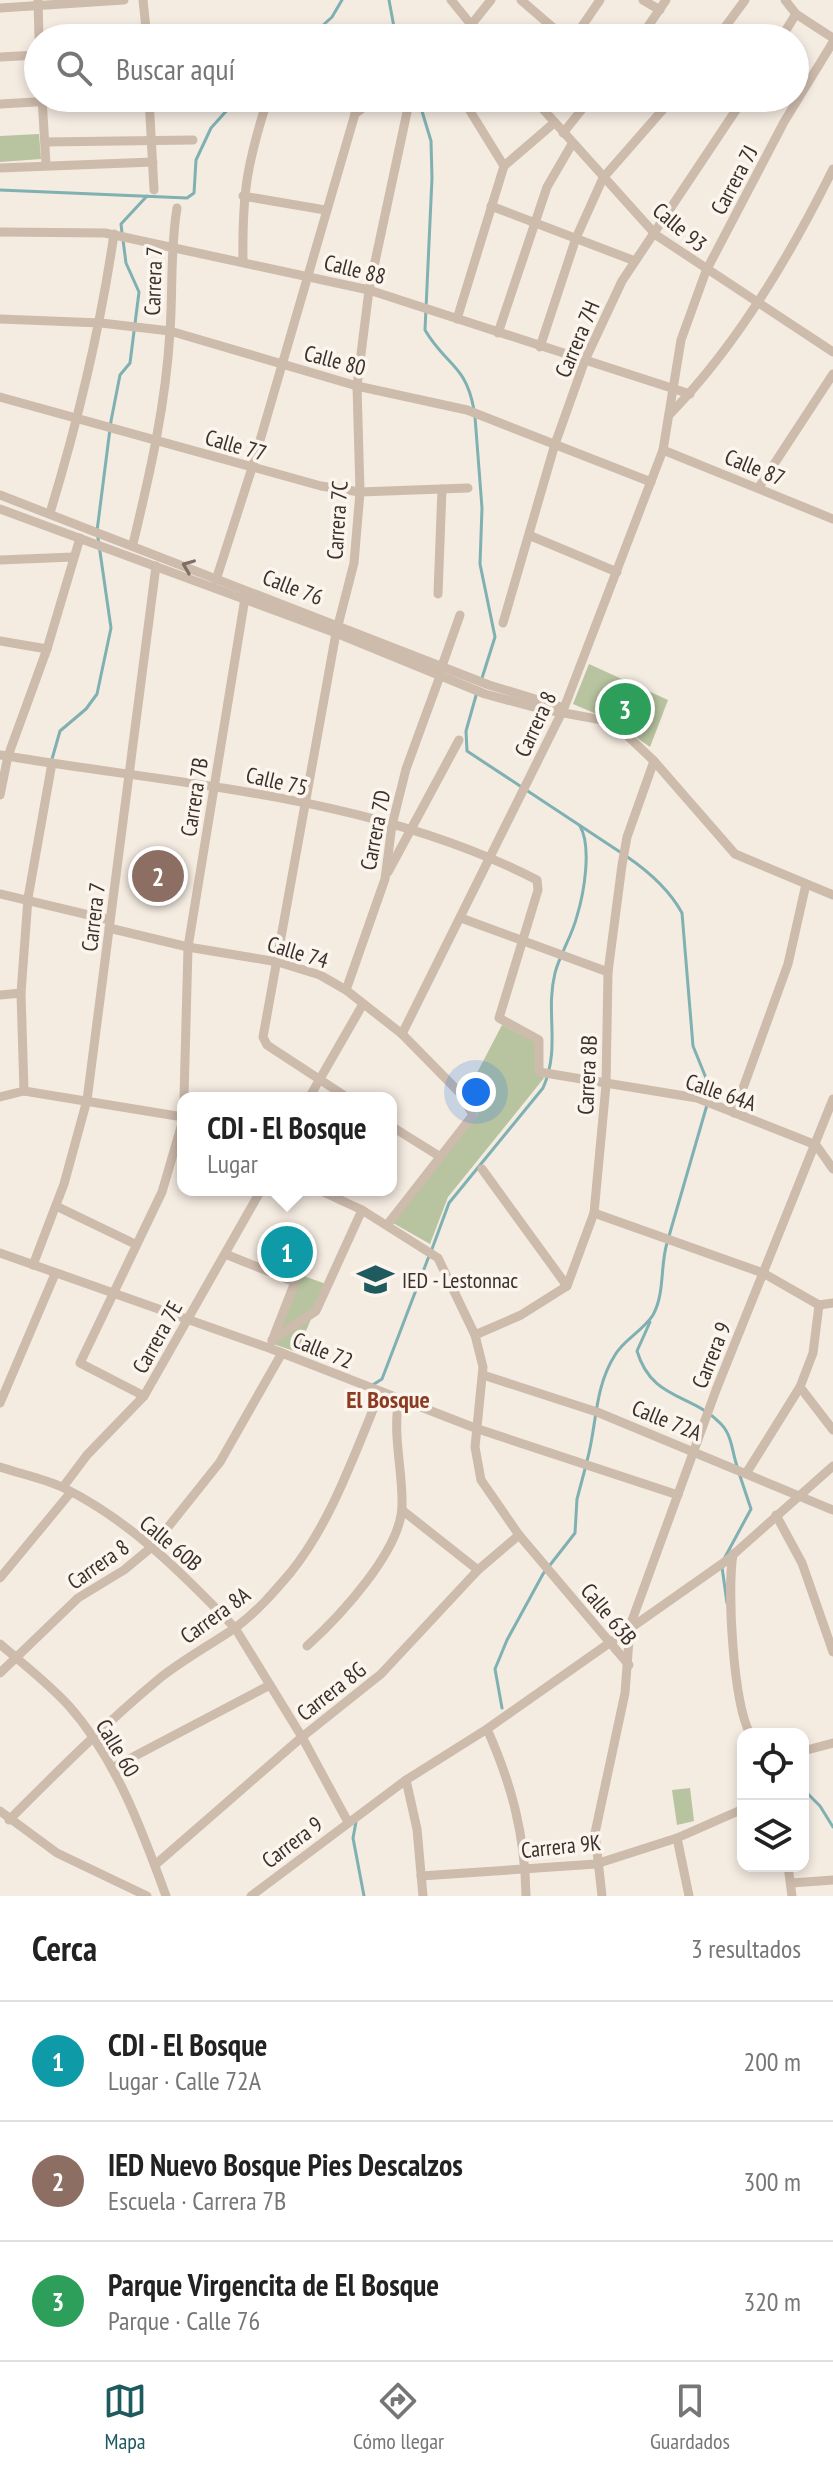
<!DOCTYPE html>
<html lang="es">
<meta charset="utf-8">
<style>
body{margin:0;font-family:"PT Sans Narrow",sans-serif;background:#f2f2f2;color:#222}
.controls{position:absolute;right:24px;bottom:24px;display:grid;overflow:hidden;border-radius:16px;box-shadow:0 4px 12px #0003}
.controls button{width:72px;height:72px;display:grid;place-items:center;padding:0;border:0;border-bottom:2px solid #e0e0e0;background:#fff;color:#222;font:40px sans-serif}
.you{position:absolute;left:476px;top:1092px;width:28px;height:28px;margin:-20px;border:6px solid #fff;border-radius:50%;background:#1a73e8;box-shadow:0 0 0 12px #1a73e833}
.badge{display:grid;place-items:center;width:52px;height:52px;border-radius:50%;background:#1f5a5e;color:#fff;font-size:26px;font-weight:700}
.pin{position:absolute;translate:-50% -50%;border:4px solid #fff;box-shadow:0 2px 8px #0006}
.popup{position:absolute;left:177px;top:1092px;width:220px;height:104px;box-sizing:border-box;display:grid;place-content:center;border-radius:16px;background:#fff;filter:drop-shadow(0 2px 6px #0005);font-size:26px;white-space:nowrap;color:#767676}
.popup b{font-size:30px;color:#222}
.popup::after{content:'';position:absolute;left:50%;top:100%;margin-left:-16px;border:16px solid transparent;border-top-color:#fff}
.list{margin:0;padding:0;list-style:none}
h2{display:flex;justify-content:space-between;align-items:center;height:104px;margin:0;padding:0 32px;font-size:34px}
h2 small{font-size:26px;font-weight:400;color:#767676}
.list li{display:grid;grid-template-columns:52px 1fr auto;gap:24px;align-items:center;box-sizing:border-box;height:120px;padding:0 32px;border-top:2px solid #e0e0e0}
.list b{display:block;font-size:30px;white-space:nowrap}
.list p{margin:0;font-size:26px;white-space:nowrap;color:#767676}
.list em{font-size:26px;font-style:normal;color:#767676}
.icon{flex:none;width:44px;height:44px;fill:none;stroke:currentColor;stroke-width:2;stroke-linecap:round;stroke-linejoin:round}
.map{position:relative;flex:none;width:833px;height:1896px;overflow:hidden}
.search{position:absolute;background:#fff;box-shadow:0 4px 12px #0003;left:24px;right:24px;top:24px;height:88px;display:flex;align-items:center;gap:20px;box-sizing:border-box;padding:0 28px;border-radius:44px;color:#767676;font-size:30px}
.sheet{height:464px;background:#fff}
nav{display:flex;justify-content:space-around;align-items:center;box-sizing:border-box;height:112px;border-top:2px solid #e0e0e0;background:#fff;font-size:22px;color:#767676}
nav a{display:grid;justify-items:center;gap:4px}
nav .on{color:#1f5a5e}
.map>svg:first-child{display:block}
.green{fill:#b8c4a0}
.lines{fill:none;stroke-linecap:round;stroke-linejoin:round}
.stream{stroke:#7fb0b2;stroke-width:3}
.minor{stroke:#cdbbac;stroke-width:9}
.oneway{stroke:#7d6f65}
.labels{text-anchor:middle;stroke-width:7;stroke-linejoin:round;paint-order:stroke}
.street-label{font-size:22px;fill:#3b302b;stroke:#fbf5ee}
.poi-label{font-size:22px;fill:#3b302b;stroke:#fbf5ee;text-anchor:start}
.neighbourhood-label{font-size:24px;font-weight:bold;fill:#8c3b22;stroke:#fbf5ee}
</style>
<div class="map">
<svg width="833" height="1896" viewBox="0 0 833 1896">
<rect width="100%" height="100%" fill="#f4ebe1"/>
<g class="green">
<path d="M39,134L41,159L0,162V136Z"/>
<path d="M589,664L668,700L650,747L613,721L573,704Z"/>
<path d="M502,1025L535,1042L540,1075L544,1078L448,1197L430,1244L393,1223L441,1157L478,1114L466,1094Z"/>
<path d="M301,1275L326,1284L297,1352L273,1344Z"/>
<path d="M690,1788L694,1821L677,1825L672,1790Z"/>
</g>
<g class="lines">
<g class="stream">
<path d="M389,0L396,38"/>
<path d="M309,38L332,17L342,0"/>
<path d="M418,98L431,141L432,178L425,330C446,366 466,364 474,410"/>
<path d="M0,190L187,198L194,193L196,160L211,128L238,98"/>
<path d="M122,233L121,224L147,196"/>
<path d="M475,417L482,508L480,564L495,637L482,678"/>
<path d="M477,692L466,731L467,751L620,852"/>
<path d="M52,759L60,731L86,709L97,694L111,628L97,531L111,421L120,375L130,363L139,292L126,263L123,240"/>
<path d="M626,856C648,871 669,889 682,913L693,1046L706,1078L709,1098L669,1236"/>
<path d="M432,1249L449,1203L543,1088C561,1047 545,1013 555,973C560,954 572,936 577,916C584,893 592,847 580,826"/>
<path d="M650,1322L637,1351C652,1401 692,1393 721,1424C732,1435 732,1452 737,1466"/>
<path d="M371,1386L382,1379L429,1256"/>
<path d="M587,1461C597,1425 594,1388 615,1355C624,1339 643,1331 653,1315C665,1293 660,1266 667,1243"/>
<path d="M724,1559L751,1509L739,1473"/>
<path d="M722,1567L727,1603"/>
<path d="M502,1708L495,1669L507,1640L543,1574L575,1533L577,1499L585,1469"/>
<path d="M803,1789L820,1806L833,1827"/>
<path d="M356,1822L353,1838L364,1896"/>
</g>
<g class="minor">
<path d="M38,0L39,38"/>
<path d="M143,0L147,38"/>
<path d="M451,0L482,38"/>
<path d="M521,0L565,38"/>
<path d="M643,0L660,10"/>
<path d="M785,0L796,14L833,38"/>
<path d="M0,8L124,0"/>
<path d="M455,38L471,25L491,0"/>
<path d="M574,38L600,0"/>
<path d="M640,38L666,0"/>
<path d="M717,38L745,0"/>
<path d="M781,38L796,14"/>
<path d="M0,57L38,55"/>
<path d="M42,98L46,164"/>
<path d="M149,98L154,190"/>
<path d="M462,98L504,166"/>
<path d="M533,98L656,235L833,352"/>
<path d="M0,104L105,98"/>
<path d="M355,114L359,98"/>
<path d="M563,133L591,98"/>
<path d="M45,142L193,140"/>
<path d="M0,168L153,162"/>
<path d="M243,196L325,210"/>
<path d="M491,206L635,261"/>
<path d="M0,232L105,233L369,290L690,394"/>
<path d="M243,262C242,193 247,163 268,98"/>
<path d="M0,319L101,323L170,331L357,386L467,410L651,482"/>
<path d="M457,319L504,166L554,123"/>
<path d="M498,333L547,187L572,144"/>
<path d="M540,347L576,238L603,178L673,98"/>
<path d="M0,397L321,486L360,492L468,488"/>
<path d="M669,415C737,346 790,256 833,169"/>
<path d="M663,450L833,519"/>
<path d="M759,487L833,374"/>
<path d="M0,495L489,685L561,707"/>
<path d="M0,509L336,633L485,694L537,708L613,722L654,761L735,854L833,895"/>
<path d="M50,513C78,421 100,330 114,234"/>
<path d="M531,536L617,572"/>
<path d="M133,544C150,473 166,404 170,331C173,289 170,249 177,208"/>
<path d="M0,560L73,557"/>
<path d="M216,580L252,468L355,114L376,98"/>
<path d="M438,594L442,489"/>
<path d="M503,623L555,444L585,360L622,281L744,98"/>
<path d="M0,641L47,649"/>
<path d="M442,666L460,615"/>
<path d="M0,755C180,785 372,795 537,880L538,890L499,1018L539,1040V1072L697,1098L816,1145L833,1169"/>
<path d="M0,795L8,756L47,649L80,538"/>
<path d="M388,872L459,740"/>
<path d="M0,894L110,920"/>
<path d="M461,918L608,972"/>
<path d="M109,928L188,947L278,962L320,975L346,990L402,1034L461,1094L473,1115L387,1225"/>
<path d="M346,990L385,879L392,825L406,769L440,676"/>
<path d="M0,995L21,993"/>
<path d="M402,1034L564,708L663,450L681,340L706,271L784,122L833,42"/>
<path d="M24,1091L21,993L28,898L52,763"/>
<path d="M0,1097L24,1091L183,1117"/>
<path d="M184,1098L188,947L245,598"/>
<path d="M309,1098L363,1004"/>
<path d="M348,1098L267,1045L263,1037L336,633L354,563L360,492L357,386L369,290L410,98"/>
<path d="M734,1113L788,964L806,884"/>
<path d="M391,1126L439,1156"/>
<path d="M482,1169L567,1286"/>
<path d="M319,1190L362,1210L438,1258L475,1335L483,1367L475,1447L481,1480L519,1535L629,1665"/>
<path d="M56,1206L135,1244"/>
<path d="M594,1213L763,1273L819,1305L833,1303"/>
<path d="M0,1253L269,1348L475,1428L678,1495"/>
<path d="M225,1254L295,1282L272,1341"/>
<path d="M33,1265L64,1184L87,1100L156,566"/>
<path d="M475,1335L521,1315L567,1286L594,1213L606,1085L608,972L622,865L627,837L654,761"/>
<path d="M272,1340L316,1311L362,1210"/>
<path d="M483,1375L597,1412L833,1510"/>
<path d="M800,1387L833,1430"/>
<path d="M144,1396L80,1363L162,1192L183,1120"/>
<path d="M0,1403L55,1274"/>
<path d="M0,1467C21,1474 45,1479 64,1488C131,1521 184,1575 235,1628L302,1737L348,1822"/>
<path d="M747,1472L800,1387L813,1353L819,1305"/>
<path d="M63,1487L87,1455L144,1396L261,1190"/>
<path d="M402,1510L478,1570"/>
<path d="M776,1515L802,1563L833,1652"/>
<path d="M733,1554C727,1591 733,1701 750,1734"/>
<path d="M0,1578L71,1492"/>
<path d="M0,1644C23,1664 48,1683 69,1706C116,1759 142,1830 166,1896"/>
<path d="M307,1646C339,1617 402,1550 402,1505C403,1471 392,1434 399,1400"/>
<path d="M0,1673L78,1598L124,1570L153,1546L220,1462L282,1353"/>
<path d="M487,1729C512,1785 525,1835 526,1896"/>
<path d="M803,1751L833,1743"/>
<path d="M112,1768L270,1685"/>
<path d="M406,1780L417,1829L423,1896"/>
<path d="M0,1811L57,1853L147,1896"/>
<path d="M9,1820C58,1771 107,1722 160,1678C184,1659 210,1645 235,1628C257,1612 274,1592 291,1572C332,1521 355,1452 380,1393"/>
<path d="M677,1838L689,1896"/>
<path d="M155,1865L302,1737L381,1674L478,1570L519,1535"/>
<path d="M788,1866L792,1896"/>
<path d="M421,1876L596,1864L677,1838L743,1809"/>
<path d="M792,1883L833,1880"/>
<path d="M251,1896L406,1780L487,1729L726,1561L833,1466"/>
<path d="M602,1896L595,1833L625,1693L630,1626L716,1390L833,1099"/>
</g>
</g>
<defs><path id="oneway-chevron" d="M-2-3.5L2.5 0L-2 3.5" fill="none" stroke-width="1.6" stroke-linecap="round" stroke-linejoin="round" transform="scale(2)"/></defs>
<use class="oneway" href="#oneway-chevron" transform="translate(188 566) rotate(-158)"/>
<defs>
<symbol id="school-bare" viewBox="-9 -9 18 18"><path d="M0-5L7-2L0 1L-7-2ZM-4 1L0 2.5L4 1V4Q0 6-4 4Z" fill="#1f5a5e" stroke="#fbf5ee" stroke-width="2.5" paint-order="stroke"/></symbol>
</defs>
<g fill-rule="evenodd">
<use href="#school-bare" x="350" y="1254" width="51" height="51"/>
</g>
<g class="labels">
<g class="street-label">
<text transform="translate(734 180) rotate(-62)" y="8">Carrera 7J</text>
<text transform="translate(680 227) rotate(40)" y="8">Calle 93</text>
<text transform="translate(355 269) rotate(14)" y="8">Calle 88</text>
<text transform="translate(153 281) rotate(-88)" y="8">Carrera 7</text>
<text transform="translate(577 339) rotate(-67)" y="8">Carrera 7H</text>
<text transform="translate(335 360) rotate(15)" y="8">Calle 80</text>
<text transform="translate(236 445) rotate(16)" y="8">Calle 77</text>
<text transform="translate(755 467) rotate(22)" y="8">Calle 87</text>
<text transform="translate(337 520) rotate(-86)" y="8">Carrera 7C</text>
<text transform="translate(293 587) rotate(21)" y="8">Calle 76</text>
<text transform="translate(535 724) rotate(-65)" y="8">Carrera 8</text>
<text transform="translate(277 781) rotate(13)" y="8">Calle 75</text>
<text transform="translate(194 797) rotate(-81)" y="8">Carrera 7B</text>
<text transform="translate(375 830) rotate(-79)" y="8">Carrera 7D</text>
<text transform="translate(93 917) rotate(-83)" y="8">Carrera 7</text>
<text transform="translate(298 952) rotate(17)" y="8">Calle 74</text>
<text transform="translate(587 1075) rotate(-87)" y="8">Carrera 8B</text>
<text transform="translate(721 1092) rotate(19)" y="8">Calle 64A</text>
<text transform="translate(157 1337) rotate(-61)" y="8">Carrera 7E</text>
<text transform="translate(323 1350) rotate(22)" y="8">Calle 72</text>
<text transform="translate(711 1355) rotate(-68)" y="8">Carrera 9</text>
<text transform="translate(667 1420) rotate(22)" y="8">Calle 72A</text>
<text transform="translate(171 1543) rotate(40)" y="8">Calle 60B</text>
<text transform="translate(98 1564) rotate(-35)" y="8">Carrera 8</text>
<text transform="translate(609 1614) rotate(50)" y="8">Calle 63B</text>
<text transform="translate(215 1615) rotate(-36)" y="8">Carrera 8A</text>
<text transform="translate(331 1691) rotate(-38)" y="8">Carrera 8G</text>
<text transform="translate(118 1748) rotate(59)" y="8">Calle 60</text>
<text transform="translate(292 1842) rotate(-37)" y="8">Carrera 9</text>
<text transform="translate(561 1846) rotate(-6)" y="8">Carrera 9K</text>
</g>
<g class="poi-label">
<text x="402" y="1288">IED - Lestonnac</text>
</g>
<g class="neighbourhood-label">
<text x="388" y="1408">El Bosque</text>
</g>
</g>
</svg>
<div class="controls">
<button><svg class="icon" aria-label="locate" viewBox="0 0 24 24"><circle cx="12" cy="12" r="6"/><path d="M12 2v4M12 18v4M2 12h4M18 12h4"/></svg></button>
<button><svg class="icon" aria-label="layers" viewBox="0 0 24 24"><path d="M12 4l9 5-9 5-9-5zM3 14l9 5 9-5"/></svg></button>
</div>
<div class="you"></div>
<div class="pin badge" style="left:287px;top:1252px;background:#0f9aa8">1</div>
<div class="popup"><b>CDI - El Bosque</b>Lugar</div>
<div class="pin badge" style="left:158px;top:876px;background:#8d6e63">2</div>
<div class="pin badge" style="left:625px;top:709px;background:#2e9e5b">3</div>
<div class="search"><svg class="icon" aria-label="search" viewBox="0 0 24 24"><circle cx="10" cy="10" r="6"/><path d="M15 15l6 6"/></svg>Buscar aquí</div>
</div>
<section class="sheet">
<h2>Cerca<small>3 resultados</small></h2>
<ul class="list">
<li><span class="badge" style="background:#0f9aa8">1</span><div><b>CDI - El Bosque</b><p>Lugar · Calle 72A</p></div><em>200 m</em></li>
<li><span class="badge" style="background:#8d6e63">2</span><div><b>IED Nuevo Bosque Pies Descalzos</b><p>Escuela · Carrera 7B</p></div><em>300 m</em></li>
<li><span class="badge" style="background:#2e9e5b">3</span><div><b>Parque Virgencita de El Bosque</b><p>Parque · Calle 76</p></div><em>320 m</em></li>
</ul>
</section>
<nav>
<a class="on"><svg class="icon" aria-label="map" viewBox="0 0 24 24"><path d="M3 6l6-2 6 2 6-2v14l-6 2-6-2-6 2zM9 4v14M15 6v14"/></svg>Mapa</a>
<a><svg class="icon" aria-label="directions" viewBox="0 0 24 24"><path d="M12 3l9 9-9 9-9-9zM9 14v-3h6M13 9l2 2-2 2"/></svg>Cómo llegar</a>
<a><svg class="icon" aria-label="saved" viewBox="0 0 24 24"><path d="M7 4h10v16l-5-4-5 4z"/></svg>Guardados</a>
</nav>
